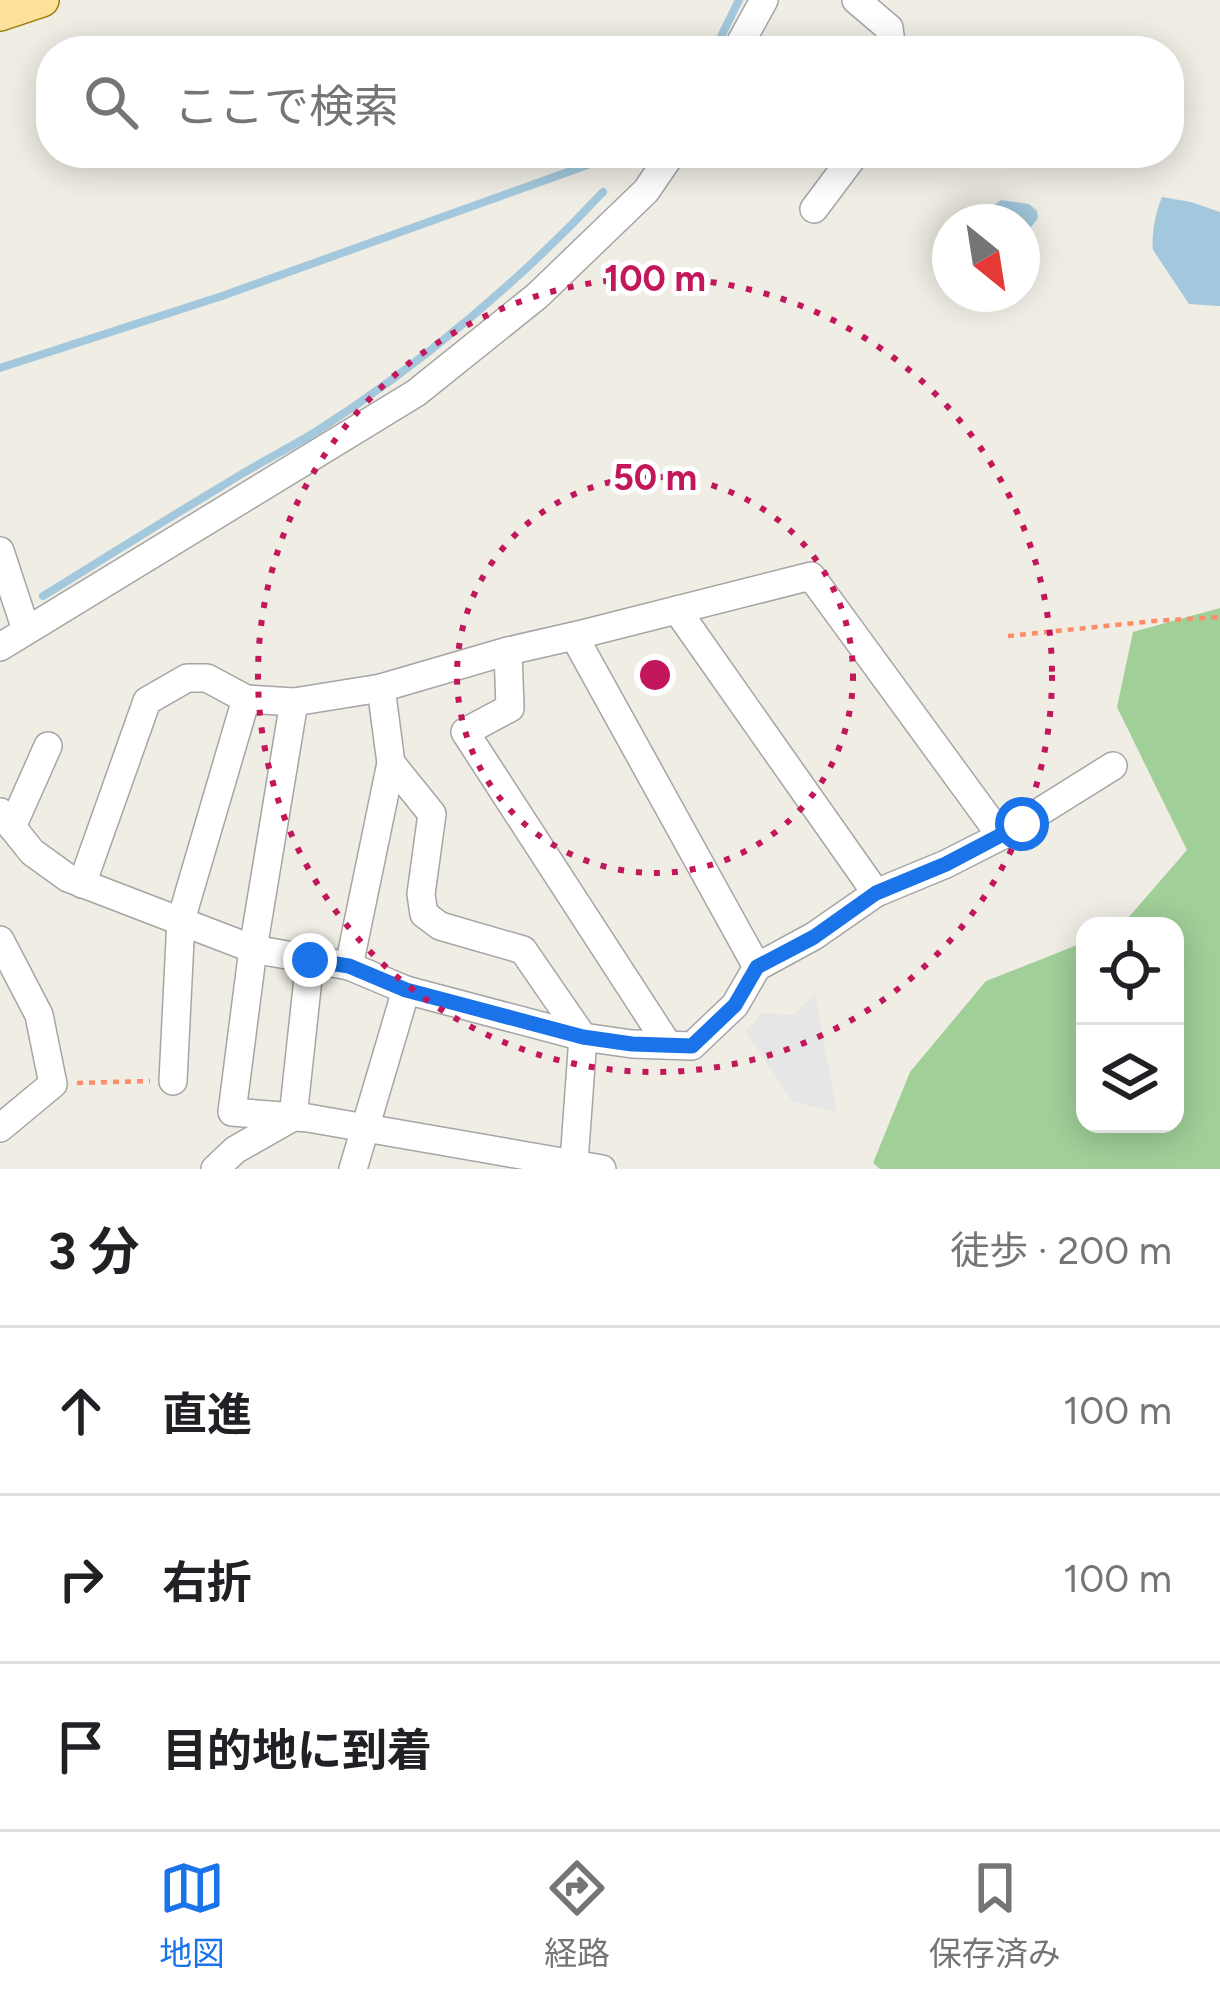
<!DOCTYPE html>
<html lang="ja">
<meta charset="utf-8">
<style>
body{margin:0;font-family:Figtree,"Noto Sans JP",sans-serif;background:#f6f6f6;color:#202124}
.controls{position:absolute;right:36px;bottom:36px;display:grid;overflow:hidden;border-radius:24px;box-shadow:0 6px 30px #0003}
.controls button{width:108px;height:108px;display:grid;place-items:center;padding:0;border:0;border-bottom:3px solid #e0e0e0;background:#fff;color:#202124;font:60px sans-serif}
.compass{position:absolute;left:932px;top:204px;width:108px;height:108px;border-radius:50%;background:#fff;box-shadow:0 6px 30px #0003;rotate:150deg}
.stop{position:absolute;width:36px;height:36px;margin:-27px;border:9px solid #1a73e8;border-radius:50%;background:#fff}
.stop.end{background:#1a73e8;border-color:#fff;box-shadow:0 3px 12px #0008}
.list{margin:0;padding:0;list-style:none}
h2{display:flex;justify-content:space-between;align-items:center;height:156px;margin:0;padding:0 48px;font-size:51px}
h2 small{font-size:39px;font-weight:400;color:#757577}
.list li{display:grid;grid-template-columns:78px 1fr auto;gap:36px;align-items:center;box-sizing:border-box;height:168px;padding:0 48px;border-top:3px solid #e0e0e0}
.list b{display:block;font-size:45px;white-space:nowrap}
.list em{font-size:39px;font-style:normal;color:#757577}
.icon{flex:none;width:66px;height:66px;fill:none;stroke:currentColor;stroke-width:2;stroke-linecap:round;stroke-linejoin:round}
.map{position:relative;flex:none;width:1220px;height:1169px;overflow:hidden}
.search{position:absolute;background:#fff;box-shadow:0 6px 30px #0003;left:36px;right:36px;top:36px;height:132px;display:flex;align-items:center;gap:30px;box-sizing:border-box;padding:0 42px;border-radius:48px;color:#757577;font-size:45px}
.sheet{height:660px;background:#fff}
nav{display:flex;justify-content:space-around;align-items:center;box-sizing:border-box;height:168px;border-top:3px solid #e0e0e0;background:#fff;font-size:33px;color:#757577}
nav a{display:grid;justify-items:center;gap:6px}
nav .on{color:#1a73e8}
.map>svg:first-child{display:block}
.forest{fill:#a0cf98}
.parking{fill:#e6e6e6}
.water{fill:#a3c8dd}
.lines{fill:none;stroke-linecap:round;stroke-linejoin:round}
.stream{stroke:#a3c8dd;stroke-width:8}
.minor-casing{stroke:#a5a5a5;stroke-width:30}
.major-casing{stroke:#987b00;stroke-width:36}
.path{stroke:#fc8d68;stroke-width:4.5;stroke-dasharray:6 6;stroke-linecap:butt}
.minor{stroke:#fff;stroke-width:27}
.major{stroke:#fde19b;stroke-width:33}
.route{stroke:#1a73e8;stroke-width:15}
.ring{fill:none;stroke:#c2185b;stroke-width:6;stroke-dasharray:6 12}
.centre{fill:#c2185b;stroke:#fff;stroke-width:6}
.ring-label{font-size:36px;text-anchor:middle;font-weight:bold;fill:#c2185b;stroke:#fff;stroke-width:10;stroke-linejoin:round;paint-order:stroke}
</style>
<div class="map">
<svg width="1220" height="1169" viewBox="0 0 1220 1169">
<rect width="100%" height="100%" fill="#efede4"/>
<path class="forest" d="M1220,608V1169H880L873,1163L910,1072L986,981L1085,942V1124H1175V926H1121L1187,850L1117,707L1133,632Z"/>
<path class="parking" d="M815,994L837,1112L793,1102L746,1031L762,1013L793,1015Z"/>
<g class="water">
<path d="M1162,197L1191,202L1220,212V306L1189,304L1153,250C1151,234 1156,211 1162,197Z"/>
<path d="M1001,200L1029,204L1037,211L1038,218L1022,238V222H984L985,212Z"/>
</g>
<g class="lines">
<g class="stream">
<path d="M714,51L739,0"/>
<path d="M0,368L222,296L607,158L633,159L642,153"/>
<path d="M43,596C103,559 162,522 222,486C253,466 286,450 317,431C419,366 521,280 603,192"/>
</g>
<defs>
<g id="minor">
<path d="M856,0L889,28L892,51"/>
<path d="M736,51L764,0"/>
<path d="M814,209L856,153"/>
<path d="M0,551L26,630"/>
<path d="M677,610L876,893"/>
<path d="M574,636L811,576L1001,836"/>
<path d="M0,647L416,393L537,296L646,191L672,153"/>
<path d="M508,651L574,636L757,967"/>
<path d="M294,702L253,949L232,1112L308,1118L602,1169"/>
<path d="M0,812L32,852L68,878L253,949L349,966L391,763"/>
<path d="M12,827L48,746"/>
<path d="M82,884L147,701L187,678H207L246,699L294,702L381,688"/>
<path d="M0,940L39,1015L53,1084L0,1128"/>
<path d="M349,966L406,990L583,1037L632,1044L692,1046L735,1005L757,967L814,936L876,893L946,864L1001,836L1113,766"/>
<path d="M173,1081L181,920L246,699"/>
<path d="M574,1162L583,1037L523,950L440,926L424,914L421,894L432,814L391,763L381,688L508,651L510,708L465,732L668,1045"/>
<path d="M215,1169L235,1150L293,1117L310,960"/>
<path d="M353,1169L406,990"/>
</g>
<path id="major" d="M0,14L42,0"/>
</defs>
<use href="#minor" class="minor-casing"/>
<use href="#major" class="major-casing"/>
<g class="path">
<path d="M1008,636L1154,621L1220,617"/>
<path d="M77,1083L150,1081"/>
</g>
<use href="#minor" class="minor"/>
<use href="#major" class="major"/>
</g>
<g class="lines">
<path class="route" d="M310,960L349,966L406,990L583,1037L632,1044L692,1046L735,1005L757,967L814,937L876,893L946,864L1022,824"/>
</g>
<g class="ring">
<circle cx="655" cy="675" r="198"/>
<circle cx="655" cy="675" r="397"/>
</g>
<circle cx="655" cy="675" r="18" class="centre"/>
<g class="ring-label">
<text x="655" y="291">100 m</text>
<text x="655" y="490">50 m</text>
</g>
</svg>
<div class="controls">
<button><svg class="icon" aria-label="locate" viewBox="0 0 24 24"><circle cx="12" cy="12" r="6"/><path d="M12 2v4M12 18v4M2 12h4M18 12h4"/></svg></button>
<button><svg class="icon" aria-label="layers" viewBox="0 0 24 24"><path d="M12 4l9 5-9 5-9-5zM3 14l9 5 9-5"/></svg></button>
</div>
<svg class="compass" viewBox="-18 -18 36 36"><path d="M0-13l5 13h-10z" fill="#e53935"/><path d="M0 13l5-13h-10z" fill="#757577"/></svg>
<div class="stop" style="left:1022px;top:824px"></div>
<div class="stop end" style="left:310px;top:960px"></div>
<div class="search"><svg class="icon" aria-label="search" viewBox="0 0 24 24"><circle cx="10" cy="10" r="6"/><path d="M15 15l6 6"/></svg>ここで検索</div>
</div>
<section class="sheet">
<h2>3 分<small>徒歩 · 200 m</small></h2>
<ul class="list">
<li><svg class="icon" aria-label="ahead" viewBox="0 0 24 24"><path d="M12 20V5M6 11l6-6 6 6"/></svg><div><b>直進</b></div><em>100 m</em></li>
<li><svg class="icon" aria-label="right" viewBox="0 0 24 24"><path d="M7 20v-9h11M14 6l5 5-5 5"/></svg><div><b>右折</b></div><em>100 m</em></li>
<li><svg class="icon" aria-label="arrive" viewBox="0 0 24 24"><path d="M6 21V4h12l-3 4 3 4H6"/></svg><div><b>目的地に到着</b></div></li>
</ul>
</section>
<nav>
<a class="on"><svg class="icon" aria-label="map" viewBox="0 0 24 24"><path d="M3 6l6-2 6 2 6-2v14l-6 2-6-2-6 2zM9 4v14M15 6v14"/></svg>地図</a>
<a><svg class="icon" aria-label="directions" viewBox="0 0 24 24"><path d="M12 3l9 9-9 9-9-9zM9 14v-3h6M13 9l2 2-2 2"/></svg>経路</a>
<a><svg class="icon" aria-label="saved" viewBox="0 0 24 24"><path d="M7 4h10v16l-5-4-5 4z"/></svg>保存済み</a>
</nav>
